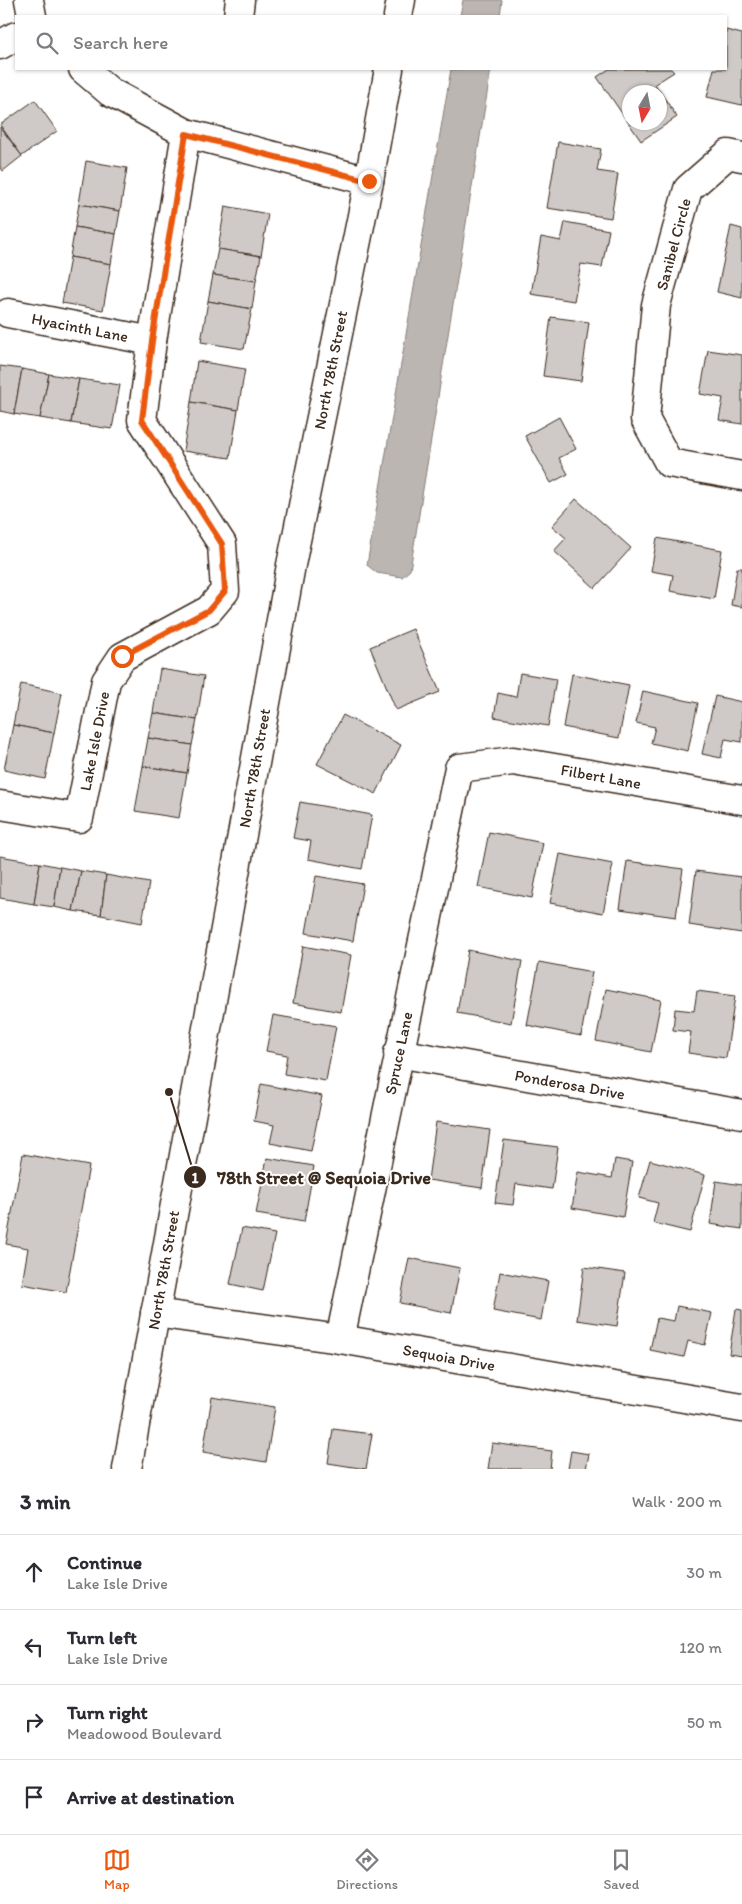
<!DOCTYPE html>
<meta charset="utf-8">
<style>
body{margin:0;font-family:Itim,sans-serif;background:#f7f7f7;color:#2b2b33}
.compass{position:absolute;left:622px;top:85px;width:45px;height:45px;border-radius:50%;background:#fff;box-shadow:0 1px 4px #0004;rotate:190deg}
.stop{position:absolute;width:15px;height:15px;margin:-11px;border:4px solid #ea580c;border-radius:50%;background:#fff}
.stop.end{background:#ea580c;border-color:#fff;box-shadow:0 1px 5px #0008}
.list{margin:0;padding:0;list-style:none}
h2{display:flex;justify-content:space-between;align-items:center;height:65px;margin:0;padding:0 20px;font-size:21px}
h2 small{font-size:16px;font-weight:400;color:#7c7c81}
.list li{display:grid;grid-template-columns:32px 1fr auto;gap:15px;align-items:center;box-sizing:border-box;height:75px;padding:0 20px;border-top:1px solid #e1e1e2}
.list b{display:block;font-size:19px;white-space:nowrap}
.list p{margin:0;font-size:16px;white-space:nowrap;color:#7c7c81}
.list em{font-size:16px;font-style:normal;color:#7c7c81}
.icon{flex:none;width:28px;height:28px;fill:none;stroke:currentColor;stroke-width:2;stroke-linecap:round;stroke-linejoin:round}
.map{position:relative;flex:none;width:742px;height:1469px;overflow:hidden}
.search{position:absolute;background:#fff;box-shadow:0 1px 4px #0004;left:15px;right:15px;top:15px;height:55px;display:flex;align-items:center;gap:12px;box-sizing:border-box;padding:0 18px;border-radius:0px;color:#7c7c81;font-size:19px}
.sheet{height:365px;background:#fff}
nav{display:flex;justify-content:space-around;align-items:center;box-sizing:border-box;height:70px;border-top:1px solid #e1e1e2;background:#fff;font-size:14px;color:#7c7c81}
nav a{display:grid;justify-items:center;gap:2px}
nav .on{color:#ea580c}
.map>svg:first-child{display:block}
.water{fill:#bcb6b3;stroke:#887e77}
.building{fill:#cfcac7;stroke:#3b2a1e;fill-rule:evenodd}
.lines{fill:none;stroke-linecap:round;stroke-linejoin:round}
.minor-casing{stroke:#3b2a1e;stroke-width:31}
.tertiary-casing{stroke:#3b2a1e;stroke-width:31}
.minor{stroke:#fff;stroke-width:28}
.tertiary{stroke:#fff;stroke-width:28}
.route{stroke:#ea580c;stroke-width:6}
.labels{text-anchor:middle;stroke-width:4;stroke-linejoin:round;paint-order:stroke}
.street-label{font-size:16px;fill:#3b2a1e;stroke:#fff}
.leader{fill:none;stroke:#3b2a1e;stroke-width:2}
.callout-dot{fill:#3b2a1e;stroke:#fff;stroke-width:2}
.mark-label{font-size:15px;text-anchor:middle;font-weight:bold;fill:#fff}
.callout-label{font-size:18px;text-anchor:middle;font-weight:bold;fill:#3b2a1e;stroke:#fff;stroke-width:4;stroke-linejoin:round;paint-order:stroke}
</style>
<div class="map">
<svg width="742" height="1469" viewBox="0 0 742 1469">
<rect width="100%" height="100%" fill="#fff"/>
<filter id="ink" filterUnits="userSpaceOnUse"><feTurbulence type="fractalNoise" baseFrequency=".02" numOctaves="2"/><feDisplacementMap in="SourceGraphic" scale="10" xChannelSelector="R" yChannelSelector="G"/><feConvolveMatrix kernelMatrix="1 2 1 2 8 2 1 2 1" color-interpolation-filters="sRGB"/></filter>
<g filter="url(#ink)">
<g class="water">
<path d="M463,0H502L500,16H460Z"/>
<path d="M451,69H491L410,570L402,577L377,573L367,565Z"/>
</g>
<g class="building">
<path d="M726,30L742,34V105L707,97L714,69H726Z"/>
<path d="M609,69H671L674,72L655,84L677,117L641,141L597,77ZM630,92H660V122H630Z"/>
<path d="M35,100L57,131L22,156L0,125Z"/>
<path d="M0,127L22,156L3,171L0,166Z"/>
<path d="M558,142L601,149L597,171L618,174L611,218L547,208Z"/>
<path d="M86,161L127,168L120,211L79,204Z"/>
<path d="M79,204L120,211L116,234L75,227Z"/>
<path d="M225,206L268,214L261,256L218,249Z"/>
<path d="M565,222L609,230L602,267L581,264L574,301L531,294L541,237L561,241Z"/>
<path d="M731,226L742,229V298L717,292Z"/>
<path d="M75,227L116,234L111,264L70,257Z"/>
<path d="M218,249L261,256L256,281L213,275Z"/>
<path d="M70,257L111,264L103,310L62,303Z"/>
<path d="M213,275L256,281L252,309L208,301Z"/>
<path d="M208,301L252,309L244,349L201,342Z"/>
<path d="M551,317L589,322L581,381L543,376Z"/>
<path d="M708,350L742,355V424L719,420L723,398L700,394Z"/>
<path d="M197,361L245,369L238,410L191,402Z"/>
<path d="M0,366L22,369L14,414L0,411Z"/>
<path d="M22,369L49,374L40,418L14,414Z"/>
<path d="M49,374L79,379L71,423L40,418Z"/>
<path d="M79,379L120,385L112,429L71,423Z"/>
<path d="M191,402L238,410L230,458L183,451Z"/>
<path d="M559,417L576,449L559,458L568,474L551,483L525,436Z"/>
<path d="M576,499L631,548L595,588L554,551L566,538L552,526Z"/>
<path d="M657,538L722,550L714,599L670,591L673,575L651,571Z"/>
<path d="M737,568H742V607L731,605Z"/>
<path d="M413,629L440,692L396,710L370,647Z"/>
<path d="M160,669L204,676L197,720L153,713Z"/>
<path d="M520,673L556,679L548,726L494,717L498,693L516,697Z"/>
<path d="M572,674L629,685L619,738L563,727Z"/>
<path d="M21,684L62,693L54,733L13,725Z"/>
<path d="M643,691L698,703L688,751L651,743L655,727L636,723Z"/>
<path d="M715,696L742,702V742L725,739L721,758L702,754Z"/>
<path d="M153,713L197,720L192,745L148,738Z"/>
<path d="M343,715L401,745L376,794L317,764Z"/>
<path d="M13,725L54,733L45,779L4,770Z"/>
<path d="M148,738L192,745L187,773L143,766Z"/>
<path d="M143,766L187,773L179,818L135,811Z"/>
<path d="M300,802L372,815L362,869L308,859L311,841L293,838Z"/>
<path d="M489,832L543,843L532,898L478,887Z"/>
<path d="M560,854L613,864L603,913L550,903Z"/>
<path d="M0,856L40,863L34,904L0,898Z"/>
<path d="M627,861L683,869L676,917L620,909Z"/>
<path d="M40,863L60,867L54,907L34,904Z"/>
<path d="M60,867L81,871L73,911L54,907Z"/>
<path d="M81,871L106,875L101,915L73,911Z"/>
<path d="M696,871L742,877V933L689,925Z"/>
<path d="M106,875L149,883L142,923L101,915Z"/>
<path d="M316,876L363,884L353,941L306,933Z"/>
<path d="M303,946L351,955L341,1012L293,1003Z"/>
<path d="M468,950L522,961L511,1023L457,1013Z"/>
<path d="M539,962L592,972L581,1036L527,1025Z"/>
<path d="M606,989L661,1000L651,1052L596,1041Z"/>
<path d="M697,991L735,996L726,1058L688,1053L691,1032L673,1030L675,1009L694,1011Z"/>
<path d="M273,1015L336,1026L326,1081L284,1074L287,1055L266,1051Z"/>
<path d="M261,1084L322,1096L311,1151L270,1143L274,1125L254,1121Z"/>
<path d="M436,1122L490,1130L482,1188L428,1180Z"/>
<path d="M504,1140L558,1147L552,1189L516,1184L513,1205L495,1203Z"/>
<path d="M23,1154L89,1166L66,1292L22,1284L28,1248L6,1244Z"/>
<path d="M267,1158L314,1166L304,1222L256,1214Z"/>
<path d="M615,1159L632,1162L623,1217L572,1208L578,1172L612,1178Z"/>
<path d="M650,1160L705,1175L690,1232L653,1223L658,1203L639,1198Z"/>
<path d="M716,1181L742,1185V1229L710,1224Z"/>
<path d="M242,1228L275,1234L263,1291L230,1284Z"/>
<path d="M409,1258L460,1268L451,1313L400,1303Z"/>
<path d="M584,1267L625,1273L617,1326L577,1320Z"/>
<path d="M500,1272L548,1281L541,1320L493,1311Z"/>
<path d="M677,1306L712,1313L705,1345L688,1341L684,1357L650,1350L657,1318L674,1321Z"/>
<path d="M736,1309L742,1310V1356L729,1354Z"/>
<path d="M212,1397L275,1407L266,1462L203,1452Z"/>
<path d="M333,1429L372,1434L366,1469L328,1463Z"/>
<path d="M492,1443L552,1451L550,1469H488Z"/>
<path d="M571,1451L589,1454L586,1469H568Z"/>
</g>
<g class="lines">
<defs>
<g id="minor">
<path d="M29,0L32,16"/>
<path d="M238,16L240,0"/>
<path d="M0,45L16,36"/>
<path d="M83,69L110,92L186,133L369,181"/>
<path d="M742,157L728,154L688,189L656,305L645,419L669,463L742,476"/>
<path d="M8,313L152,341"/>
<path d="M0,805L79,818L106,681L122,657L209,610L225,591L222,544L142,420L152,341L186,133"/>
<path d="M398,1053L742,1114"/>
<path d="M155,1313L340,1339L742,1408"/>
<path d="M340,1339L459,768L513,761L742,800"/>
</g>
<g id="tertiary">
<path d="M398,16L401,0"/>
<path d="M127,1469L291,565L369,181L389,69"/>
</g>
</defs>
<use href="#minor" class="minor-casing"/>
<use href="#tertiary" class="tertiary-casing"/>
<use href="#minor" class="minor"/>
<use href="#tertiary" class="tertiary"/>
</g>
</g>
<g class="lines" filter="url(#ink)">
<path class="route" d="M122,656L209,610L225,591L222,544L142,420L152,341L186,134L369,181"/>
</g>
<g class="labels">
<g class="street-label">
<text transform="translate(673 244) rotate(-75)" y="6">Sanibel Circle</text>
<text transform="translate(80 327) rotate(11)" y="6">Hyacinth Lane</text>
<text transform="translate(330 370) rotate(-79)" y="6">North 78th Street</text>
<text transform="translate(94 741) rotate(-79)" y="6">Lake Isle Drive</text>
<text transform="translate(254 768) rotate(-80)" y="6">North 78th Street</text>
<text transform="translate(601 776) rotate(10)" y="6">Filbert Lane</text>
<text transform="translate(398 1053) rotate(-78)" y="6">Spruce Lane</text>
<text transform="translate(570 1084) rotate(10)" y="6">Ponderosa Drive</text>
<text transform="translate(163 1270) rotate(-80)" y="6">North 78th Street</text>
<text transform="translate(449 1357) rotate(10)" y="6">Sequoia Drive</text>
</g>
</g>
<path class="leader" d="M169 1092L195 1177"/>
<g class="callout-dot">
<circle cx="169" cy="1092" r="5"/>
<circle cx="195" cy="1177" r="12"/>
</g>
<g class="mark-label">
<text x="195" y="1183">1</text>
</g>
<g class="callout-label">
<text x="324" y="1184">78th Street @ Sequoia Drive</text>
</g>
</svg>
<svg class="compass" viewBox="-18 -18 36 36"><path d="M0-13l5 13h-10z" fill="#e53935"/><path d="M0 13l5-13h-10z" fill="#7c7c81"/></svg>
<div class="stop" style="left:122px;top:656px"></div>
<div class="stop end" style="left:369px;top:181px"></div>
<div class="search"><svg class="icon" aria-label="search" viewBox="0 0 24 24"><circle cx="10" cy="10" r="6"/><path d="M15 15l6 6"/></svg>Search here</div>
</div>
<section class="sheet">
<h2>3 min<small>Walk · 200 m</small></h2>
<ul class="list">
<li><svg class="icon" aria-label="ahead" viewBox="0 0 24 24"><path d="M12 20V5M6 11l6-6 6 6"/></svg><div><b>Continue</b><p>Lake Isle Drive</p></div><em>30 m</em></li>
<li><svg class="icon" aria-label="left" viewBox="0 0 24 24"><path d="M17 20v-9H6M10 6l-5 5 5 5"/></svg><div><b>Turn left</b><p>Lake Isle Drive</p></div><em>120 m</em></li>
<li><svg class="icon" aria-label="right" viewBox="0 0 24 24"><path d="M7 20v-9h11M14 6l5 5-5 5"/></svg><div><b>Turn right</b><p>Meadowood Boulevard</p></div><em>50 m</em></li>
<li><svg class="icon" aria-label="arrive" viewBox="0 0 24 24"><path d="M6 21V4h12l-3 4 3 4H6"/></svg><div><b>Arrive at destination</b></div></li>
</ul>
</section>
<nav>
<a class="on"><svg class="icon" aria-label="map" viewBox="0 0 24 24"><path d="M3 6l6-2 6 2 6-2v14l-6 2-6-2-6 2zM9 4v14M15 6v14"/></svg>Map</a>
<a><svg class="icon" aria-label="directions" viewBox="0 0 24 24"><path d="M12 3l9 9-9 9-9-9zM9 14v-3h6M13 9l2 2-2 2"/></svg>Directions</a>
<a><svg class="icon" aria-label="saved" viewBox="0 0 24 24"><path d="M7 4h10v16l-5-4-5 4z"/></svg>Saved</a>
</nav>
